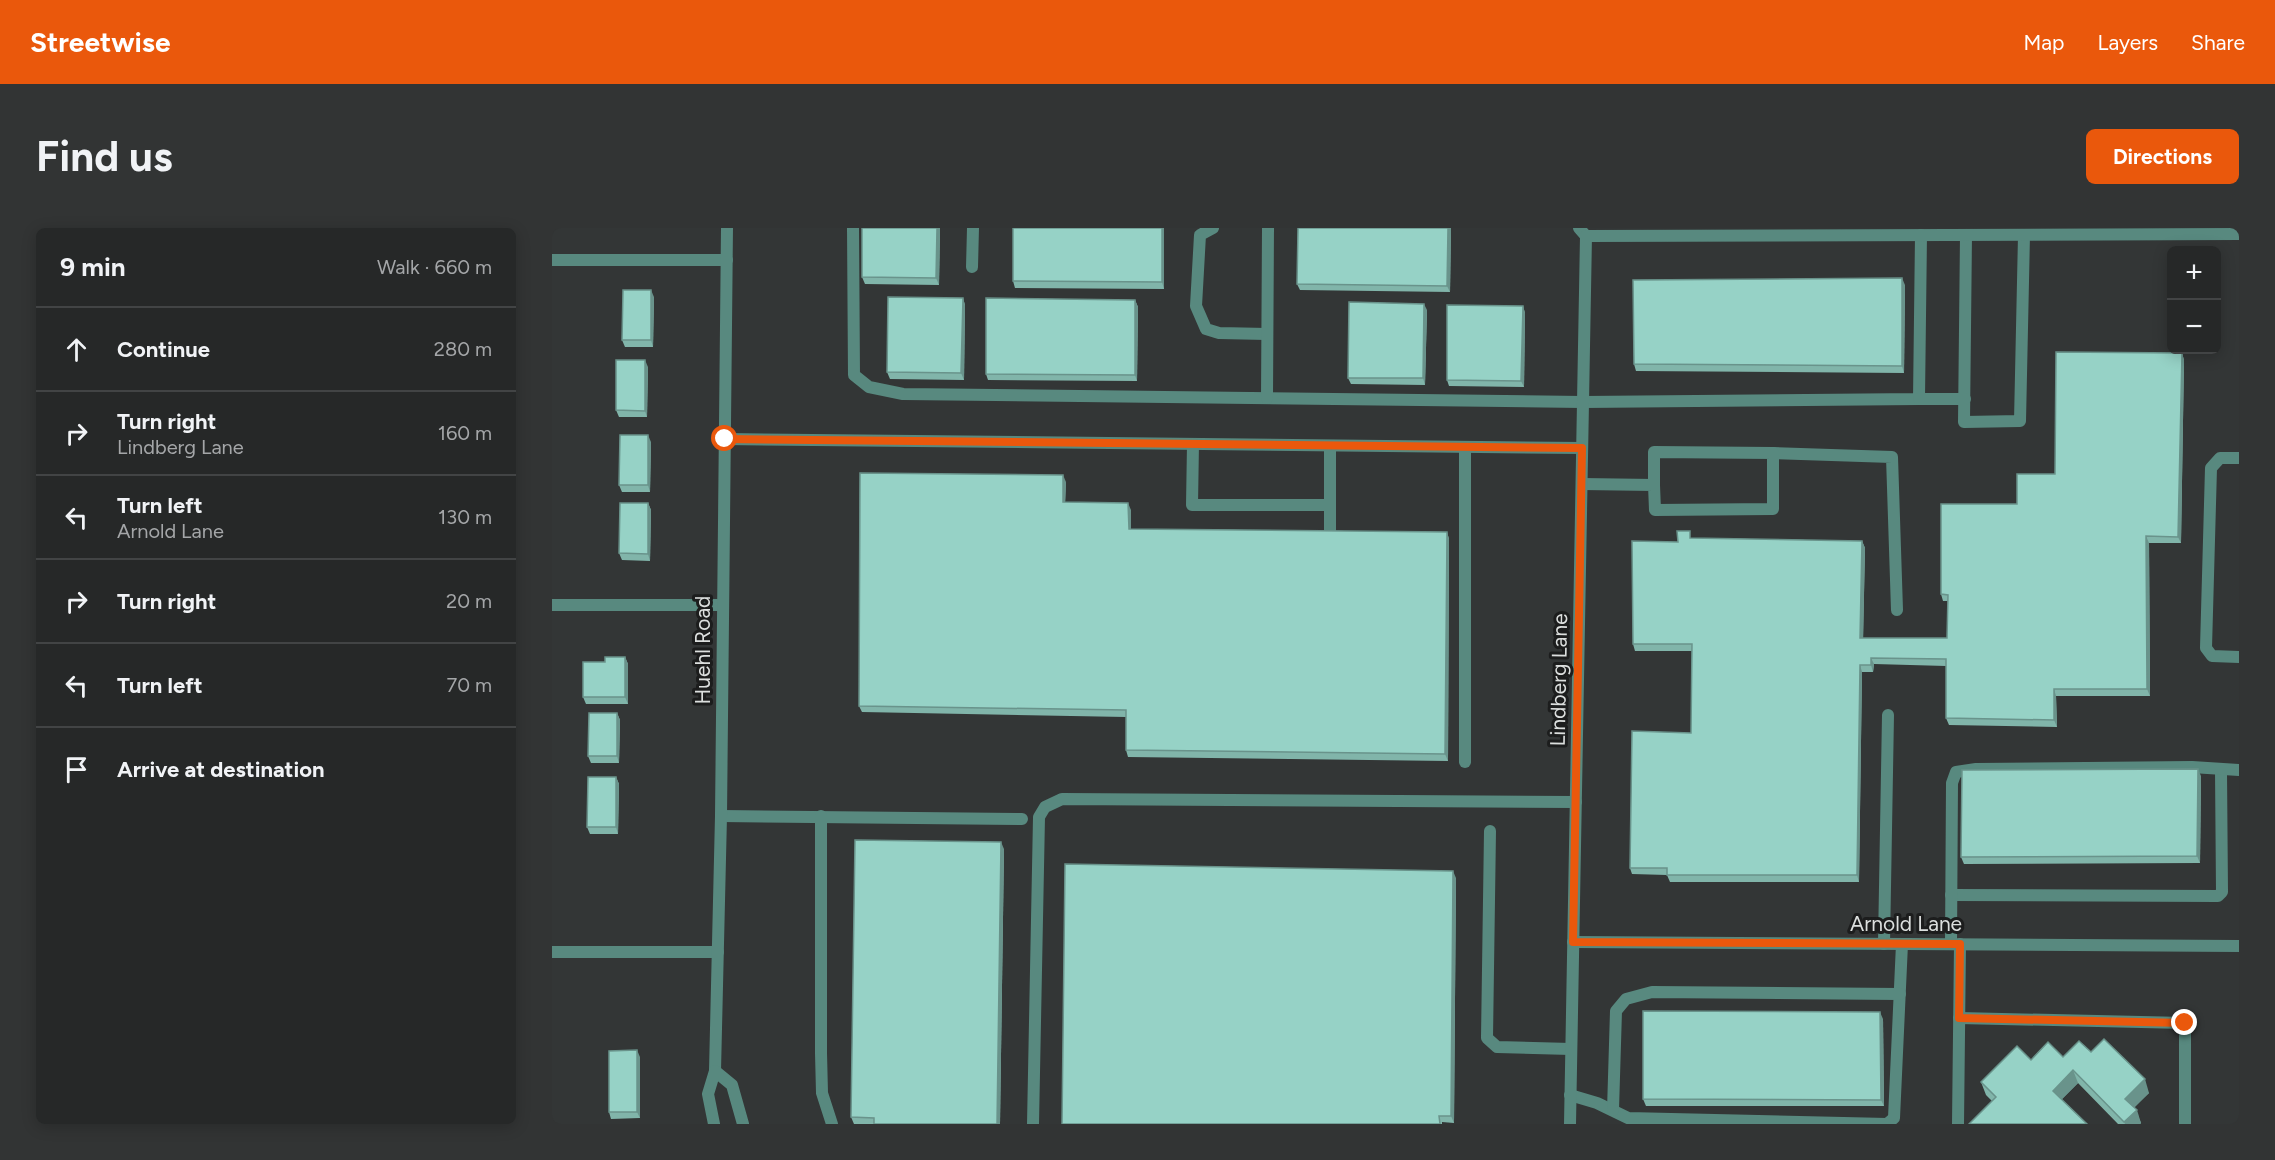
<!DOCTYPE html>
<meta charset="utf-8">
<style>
body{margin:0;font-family:Figtree,sans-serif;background:#323434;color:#f1f3f6}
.controls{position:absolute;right:18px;top:18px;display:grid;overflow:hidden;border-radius:9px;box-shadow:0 3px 15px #0003}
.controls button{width:54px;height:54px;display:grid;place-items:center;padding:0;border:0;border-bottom:2px solid #424445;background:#262828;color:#f1f3f6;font:30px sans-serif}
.stop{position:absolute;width:18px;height:18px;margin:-14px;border:4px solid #ea580c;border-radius:50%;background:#fff}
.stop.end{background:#ea580c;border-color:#fff;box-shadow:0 2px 6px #0008}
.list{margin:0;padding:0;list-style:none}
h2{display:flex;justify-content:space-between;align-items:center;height:78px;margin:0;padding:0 24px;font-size:26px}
h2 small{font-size:20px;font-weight:400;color:#a4a6a8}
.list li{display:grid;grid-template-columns:39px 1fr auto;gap:18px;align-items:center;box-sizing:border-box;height:84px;padding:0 24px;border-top:2px solid #424445}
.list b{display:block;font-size:22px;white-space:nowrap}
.list p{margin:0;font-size:20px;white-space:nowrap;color:#a4a6a8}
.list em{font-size:20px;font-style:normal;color:#a4a6a8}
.icon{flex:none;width:33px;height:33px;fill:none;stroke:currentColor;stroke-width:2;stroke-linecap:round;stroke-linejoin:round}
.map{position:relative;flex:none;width:1687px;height:896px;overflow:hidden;border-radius:9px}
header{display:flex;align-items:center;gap:36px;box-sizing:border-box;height:84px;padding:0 30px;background:#ea580c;color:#fff}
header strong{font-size:28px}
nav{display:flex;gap:33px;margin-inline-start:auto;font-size:21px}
.intro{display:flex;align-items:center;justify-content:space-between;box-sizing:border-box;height:144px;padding:0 36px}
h1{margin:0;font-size:42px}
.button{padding:15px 27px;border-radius:9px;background:#ea580c;color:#fff;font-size:21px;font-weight:700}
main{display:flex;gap:36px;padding:0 36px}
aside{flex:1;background:#262828;border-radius:9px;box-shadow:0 3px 15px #0003}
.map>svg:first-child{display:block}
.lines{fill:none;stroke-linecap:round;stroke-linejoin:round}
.lane{stroke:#58897f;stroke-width:12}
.street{stroke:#58897f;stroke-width:12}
.wall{fill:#81b5aa}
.shaded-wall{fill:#69938b}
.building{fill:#96d2c6;stroke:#69938b;stroke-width:1.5}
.route{stroke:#ea580c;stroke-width:8}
.labels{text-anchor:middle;stroke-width:6;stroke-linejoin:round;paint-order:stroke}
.street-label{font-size:21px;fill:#dcdfde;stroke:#1c1d1d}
</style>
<header>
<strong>Streetwise</strong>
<nav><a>Map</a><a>Layers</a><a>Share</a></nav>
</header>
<div class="intro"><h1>Find us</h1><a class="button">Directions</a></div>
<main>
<aside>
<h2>9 min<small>Walk · 660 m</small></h2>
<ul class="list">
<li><svg class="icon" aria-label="ahead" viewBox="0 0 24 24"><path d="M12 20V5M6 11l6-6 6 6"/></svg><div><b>Continue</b></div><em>280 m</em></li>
<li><svg class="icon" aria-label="right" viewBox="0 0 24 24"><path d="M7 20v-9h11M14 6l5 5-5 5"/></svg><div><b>Turn right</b><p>Lindberg Lane</p></div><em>160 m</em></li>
<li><svg class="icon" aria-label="left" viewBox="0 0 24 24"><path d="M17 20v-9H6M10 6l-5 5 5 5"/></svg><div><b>Turn left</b><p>Arnold Lane</p></div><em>130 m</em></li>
<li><svg class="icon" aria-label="right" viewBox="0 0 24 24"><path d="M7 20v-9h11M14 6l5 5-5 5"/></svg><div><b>Turn right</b></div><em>20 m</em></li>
<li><svg class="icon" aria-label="left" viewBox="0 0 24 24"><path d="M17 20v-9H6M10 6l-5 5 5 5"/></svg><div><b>Turn left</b></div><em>70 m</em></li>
<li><svg class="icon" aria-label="arrive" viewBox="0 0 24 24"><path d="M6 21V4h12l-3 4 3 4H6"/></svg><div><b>Arrive at destination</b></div></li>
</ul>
</aside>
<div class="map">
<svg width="1687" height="896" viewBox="0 0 1687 896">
<rect width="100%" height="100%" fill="#333636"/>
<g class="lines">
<g class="lane">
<path d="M301,0L302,147L317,159L351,166L1031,174L1367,171L1369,7"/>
<path d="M661,0L648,7L644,78L654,101L667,105L715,106"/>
<path d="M1027,0L1034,8"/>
<path d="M1414,7L1412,194L1468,193L1472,7"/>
<path d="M420,39L421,0"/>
<path d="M715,170L716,0"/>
<path d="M1367,171H1413"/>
<path d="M173,211L1030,220"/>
<path d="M641,216L640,277H778"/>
<path d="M1221,225L1340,229L1345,382"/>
<path d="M1687,230H1668L1659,240L1654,420L1660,428L1687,429"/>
<path d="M1030,256L1102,257V224L1221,225V281L1103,282L1102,257"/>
<path d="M778,306V218"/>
<path d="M913,534V219"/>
<path d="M169,588L470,591"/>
<path d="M269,588V825L270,865L280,896"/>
<path d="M938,603L935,810L945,819L1019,821"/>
<path d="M1399,667L1666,668L1670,664L1669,543"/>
<path d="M1332,716L1336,487"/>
<path d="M1399,716L1400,555L1404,544L1424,541L1640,539L1687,542"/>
<path d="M1407,790L1633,795V896"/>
<path d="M1018,867L1045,875L1076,890L1335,896L1342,890L1350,716"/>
<path d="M1061,882L1064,783L1074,771L1100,764L1348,766"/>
<path d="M481,896L487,589L493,579L510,571L1024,574"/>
<path d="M1406,896L1408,716"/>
</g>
<g class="street">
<path d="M0,32H175"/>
<path d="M0,377H171"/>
<path d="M1021,714L1687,718"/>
<path d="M0,724H166"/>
<path d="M163,843L169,588L175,0"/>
<path d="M162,896L156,866L163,843L180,857L191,896"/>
<path d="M1018,896L1034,8L1687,6"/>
</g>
</g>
<g class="wall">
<path d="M310,0H388L387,57L313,56L310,49Z"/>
<path d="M461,0H612V61L463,60L461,53Z"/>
<path d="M746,0H899L898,64L748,62L745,56Z"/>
<path d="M1353,57L1352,145L1084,143L1082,136Z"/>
<path d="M102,69L101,119H73L70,112Z"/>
<path d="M411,70L413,77L412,152L338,151L335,144Z"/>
<path d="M583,72L586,79L585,153L436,152L434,146Z"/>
<path d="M971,78L973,85L972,159L897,158L895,152Z"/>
<path d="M875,82L873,157L799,156L796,150Z"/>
<path d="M1630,125L1632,132L1629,315H1597L1598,468H1504L1505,499L1397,497L1394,490V438L1322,436L1321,444H1310L1307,654H1118L1115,647L1080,646L1078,640L1139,505L1140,423H1083L1081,416L1126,314L1141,310L1310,313L1313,320L1311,410H1395L1396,373H1391L1389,366L1465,276L1503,246Z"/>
<path d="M96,139L95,189H67L64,182Z"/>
<path d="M99,214L98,264H70L67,257Z"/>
<path d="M514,254L513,274L579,282V301L895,304L897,311L896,533L576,529L574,522V489L310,484L307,478Z"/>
<path d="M96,275L99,282L98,333L70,332L67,325Z"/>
<path d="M73,429L76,436V476H34L31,469L53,434Z"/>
<path d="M65,485L68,492L67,535H39L36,528Z"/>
<path d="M1649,548L1648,635L1412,636L1409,629Z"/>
<path d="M64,549L67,556L66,606H38L35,599Z"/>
<path d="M452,621L448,896H302L299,889Z"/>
<path d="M904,650L902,895L890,894V896H510Z"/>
<path d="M1331,791L1332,878H1094L1091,871Z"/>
<path d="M1539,824L1597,865L1582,879L1589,895L1588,896H1566L1526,855L1510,871L1440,873L1434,867L1429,854L1479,832L1511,829Z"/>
<path d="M88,829V890L59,891L57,884Z"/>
</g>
<g class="shaded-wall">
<path d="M385,0H388L387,57L384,50Z"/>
<path d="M610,0H612V61L610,54Z"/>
<path d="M896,0H899L898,64L895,58Z"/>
<path d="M1350,50L1353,57L1352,145L1350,138Z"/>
<path d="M99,62L102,69L101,119L99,112Z"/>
<path d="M411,70L413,77L412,152L409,145Z"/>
<path d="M583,72L586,79L585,153L583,147Z"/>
<path d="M872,76L875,82L873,157L871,150Z"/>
<path d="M971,78L973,85L972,159L969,153Z"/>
<path d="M1630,125L1632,132L1629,315L1626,309Z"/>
<path d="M93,132L96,139L95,189L93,183Z"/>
<path d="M96,207L99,214L98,264L96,257Z"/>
<path d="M511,247L514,254L513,281L511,274Z"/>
<path d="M96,275L99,282L98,333L96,326Z"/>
<path d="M576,275L579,282V308L577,301Z"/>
<path d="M895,304L897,311L896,533L893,526Z"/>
<path d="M1594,308L1597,315L1598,468L1595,461Z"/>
<path d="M1310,313L1313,320L1311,417L1308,410Z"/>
<path d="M73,429L76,436V476L73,469Z"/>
<path d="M1319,430L1322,436L1321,444L1319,437Z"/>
<path d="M1308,437L1310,444L1307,654L1305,647Z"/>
<path d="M1502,461L1504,468L1505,499L1502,492Z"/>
<path d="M65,485L68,492L67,535L65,528Z"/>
<path d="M1646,541L1649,548L1648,635L1645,628Z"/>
<path d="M64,549L67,556L66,606L64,599Z"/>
<path d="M449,614L452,621L448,896H445Z"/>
<path d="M901,643L904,650L902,895L899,888Z"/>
<path d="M1328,784L1331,791L1332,878L1329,872Z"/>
<path d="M85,822L88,829V890L85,884Z"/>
<path d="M1521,842L1526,855L1505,876L1501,863Z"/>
<path d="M1593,851L1597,865L1578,884L1573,871Z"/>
<path d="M1585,882L1589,895L1588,896H1573L1572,894Z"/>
</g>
<g class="building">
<path d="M310,0H385L384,50L310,49Z"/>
<path d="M461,0H610V54L461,53Z"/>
<path d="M746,0H896L895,58L745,56Z"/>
<path d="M1350,50V138L1082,136L1081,52Z"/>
<path d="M71,62H99V112H70Z"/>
<path d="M336,69L411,70L409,145L335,144Z"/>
<path d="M434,70L583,72V147L434,146Z"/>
<path d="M797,74L872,76L871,150H796Z"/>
<path d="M895,77L971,78L969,153L895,152Z"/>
<path d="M1504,124L1630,125L1626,309L1594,308L1595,461H1502V492L1394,490V431L1319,430V437H1308L1305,647H1115V640H1078L1080,503L1139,505L1140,416H1081L1080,313L1126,314L1125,303H1138V310L1310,313L1308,410H1395L1396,367L1389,366V276H1465V246H1503Z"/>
<path d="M64,132H93V183L64,182Z"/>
<path d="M68,207H96V257H67Z"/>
<path d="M308,245L511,247V274L576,275L577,301L895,304L893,526L574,522V482L307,478Z"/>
<path d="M68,275H96V326L67,325Z"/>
<path d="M53,429H73V469H31V434H53Z"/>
<path d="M37,485H65V528H36Z"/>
<path d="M1646,541L1645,628L1409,629L1410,542Z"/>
<path d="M36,549H64V599H35Z"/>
<path d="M303,612L449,614L445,896H322V890L299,889Z"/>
<path d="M513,636L901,643L899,888H887L888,896H510Z"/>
<path d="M1091,783L1328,784L1329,872L1091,871Z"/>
<path d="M1552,811L1593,851L1573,871L1585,882L1572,894L1521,842L1501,863L1535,896H1417L1444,869L1429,854L1465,818L1479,832L1496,814L1511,829L1527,813L1539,824Z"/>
<path d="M85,822V884H57V823Z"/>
</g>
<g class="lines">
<path class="route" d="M173,211L1030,220L1021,714L1408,716L1407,790L1633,795"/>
</g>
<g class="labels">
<g class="street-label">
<text transform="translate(151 422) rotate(-90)" y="7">Huehl Road</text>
<text transform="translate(1007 452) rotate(-89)" y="7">Lindberg Lane</text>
<text x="1354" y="703">Arnold Lane</text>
</g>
</g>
</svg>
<div class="controls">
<button>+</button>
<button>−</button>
</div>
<div class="stop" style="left:173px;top:211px"></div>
<div class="stop end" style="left:1633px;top:795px"></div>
</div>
</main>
